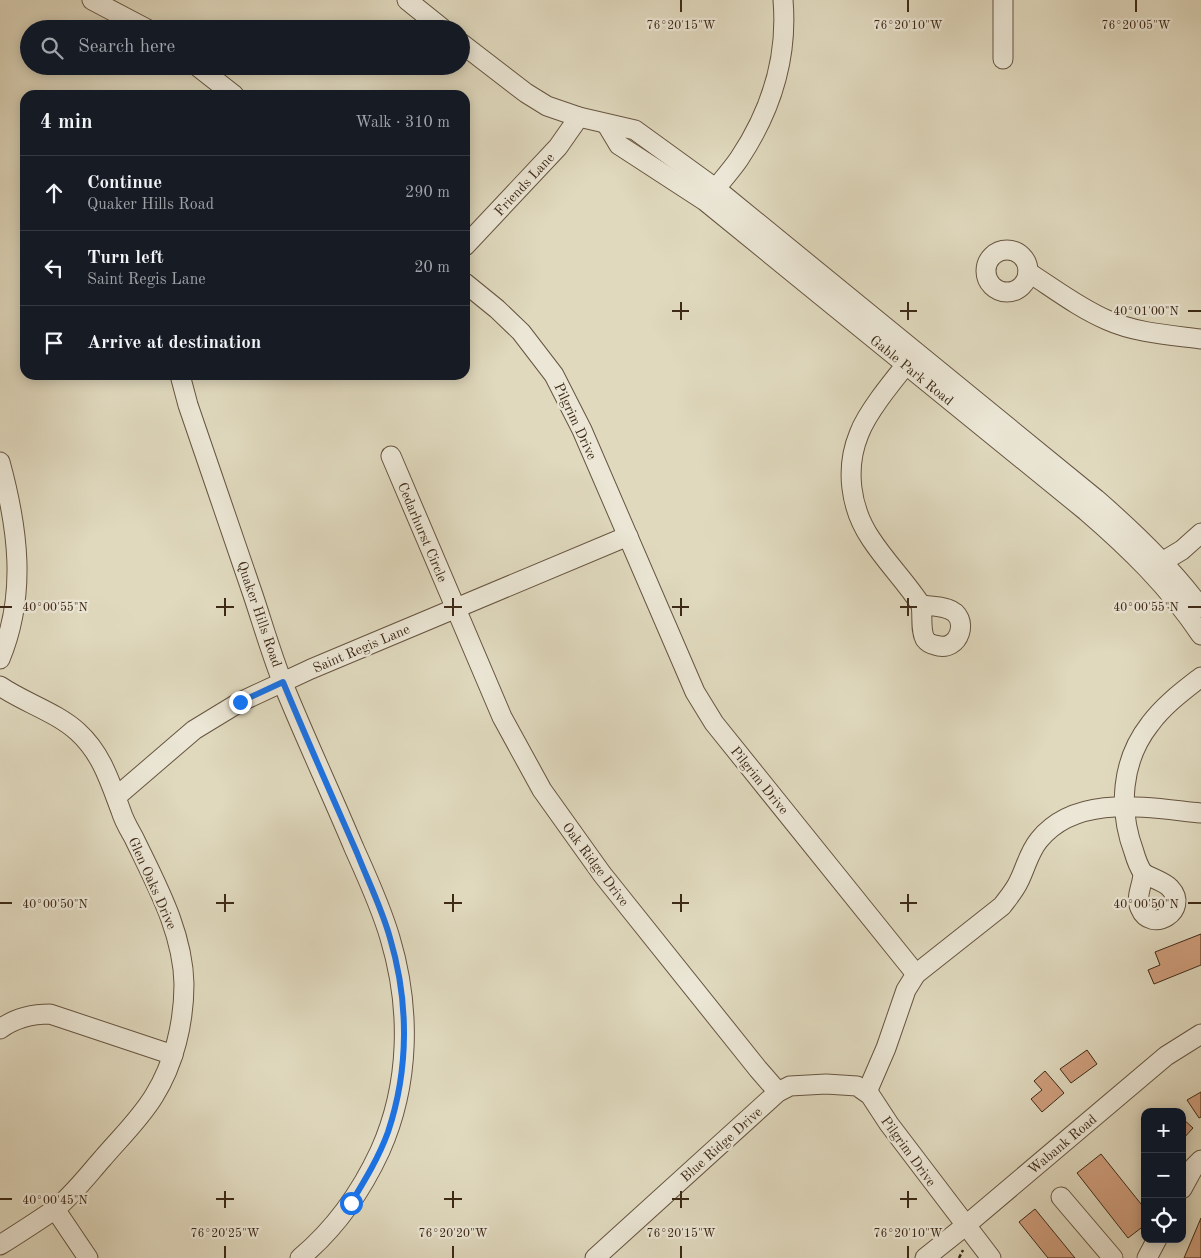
<!DOCTYPE html>
<meta charset="utf-8">
<style>
body{margin:0;font-family:"Old Standard TT",serif;background:#242831;color:#f1f3f6}
.controls{position:absolute;right:15px;bottom:15px;display:grid;overflow:hidden;border-radius:10px;box-shadow:0 2px 12px #0003}
.controls button{width:45px;height:45px;display:grid;place-items:center;padding:0;border:0;border-bottom:1px solid #363941;background:#171b24;color:#f1f3f6;font:25px sans-serif}
.stop{position:absolute;width:15px;height:15px;margin:-11px;border:4px solid #1a73e8;border-radius:50%;background:#fff}
.stop.end{background:#1a73e8;border-color:#fff;box-shadow:0 1px 5px #0008}
.list{margin:0;padding:0;list-style:none}
h2{display:flex;justify-content:space-between;align-items:center;height:65px;margin:0;padding:0 20px;font-size:21px}
h2 small{font-size:16px;font-weight:400;color:#9ea1a6}
.list li{display:grid;grid-template-columns:32px 1fr auto;gap:15px;align-items:center;box-sizing:border-box;height:75px;padding:0 20px;border-top:1px solid #363941}
.list b{display:block;font-size:19px;white-space:nowrap}
.list p{margin:0;font-size:16px;white-space:nowrap;color:#9ea1a6}
.list em{font-size:16px;font-style:normal;color:#9ea1a6}
.icon{flex:none;width:28px;height:28px;fill:none;stroke:currentColor;stroke-width:2;stroke-linecap:round;stroke-linejoin:round}
.map{position:relative;flex:none;width:1201px;height:1258px;overflow:hidden}
.search{position:absolute;background:#171b24;box-shadow:0 2px 12px #0003;left:20px;top:20px;width:450px;height:55px;display:flex;align-items:center;gap:12px;box-sizing:border-box;padding:0 18px;border-radius:28px;color:#9ea1a6;font-size:19px}
.panel{position:absolute;background:#171b24;box-shadow:0 2px 12px #0003;left:20px;top:90px;width:450px;height:290px;border-radius:15px}
.map>svg:first-child{display:block}
.building{fill:#cf9e7d;stroke:#3d2916}
.lines{fill:none;stroke-linecap:round;stroke-linejoin:round}
.minor-casing{stroke:#665540;stroke-width:21}
.path{stroke:#3d2916;stroke-width:2.5;stroke-dasharray:4 2.5;stroke-linecap:butt}
.minor{stroke:#ebe6d5;stroke-width:19}
.route{stroke:#1a73e8;stroke-width:6}
.ticks{fill:none;stroke:#3d2916;stroke-width:2}
.labels{text-anchor:middle;stroke-width:4.5;stroke-linejoin:round;paint-order:stroke}
.street-label{font-size:14px;fill:#3d2916;stroke:#ebe6d5}
.ticks-label{font-size:12px;text-anchor:middle;fill:#3d2916;stroke:#ebe6d5;stroke-width:4.5;stroke-linejoin:round;paint-order:stroke}
</style>
<div class="map">
<svg width="1201" height="1258" viewBox="0 0 1201 1258">
<rect width="100%" height="100%" fill="#e0d9be"/>
<filter id="stains"><feTurbulence type="fractalNoise" baseFrequency=".004" numOctaves="4"/><feColorMatrix values="0 0 0 0 .2 0 0 0 0 .09 0 0 0 0 .02 0 0 0 .5 -.17"/></filter>
<radialGradient id="worn" r=".72"><stop offset=".6" stop-color="#630" stop-opacity="0"/><stop offset="1" stop-color="#630" stop-opacity=".3"/></radialGradient>
<g class="building">
<path d="M1201,934V965L1154,984L1148,970L1160,965L1155,952Z"/>
<path d="M1087,1050L1097,1064L1071,1083L1060,1069Z"/>
<path d="M1045,1071L1064,1093L1042,1112L1031,1099L1042,1090L1034,1081Z"/>
<path d="M1201,1092V1117L1199,1118L1187,1100Z"/>
<path d="M1182,1118L1193,1128L1182,1140Z"/>
<path d="M1101,1154L1145,1209V1225L1128,1238L1077,1173Z"/>
<path d="M1035,1209L1075,1258H1048L1019,1222Z"/>
<path d="M1201,1218V1258H1184Z"/>
</g>
<g class="lines">
<defs>
<g id="minor">
<path d="M92,0L147,29"/>
<path d="M407,0L443,29"/>
<path d="M1003,0V59"/>
<path d="M461,43L526,93L547,106L579,117L635,130L715,188L1096,499C1134,532 1171,567 1201,608"/>
<path d="M197,66L234,95"/>
<path d="M607,125L619,145L705,201L1086,511C1129,548 1169,587 1201,635"/>
<path d="M708,198C718,185 730,172 739,159C771,111 788,58 783,0"/>
<path d="M465,246L558,147L579,117"/>
<circle cx="1007" cy="271" r="21"/>
<path d="M1028,272C1053,288 1079,308 1107,320C1136,333 1170,335 1201,339"/>
<path d="M465,283L497,309L521,332L554,375L582,430L695,692L714,723L916,974"/>
<path d="M913,356C897,376 868,410 859,434C845,468 850,508 871,539C886,562 906,582 921,605"/>
<path d="M180,375L188,405C209,466 230,528 251,589C262,621 271,654 284,686C306,740 331,793 354,848C367,877 381,907 390,938C411,1008 410,1084 380,1151C361,1192 335,1229 300,1258"/>
<path d="M391,456L502,717L542,790L602,874L758,1069L778,1092"/>
<path d="M0,462C18,528 27,594 0,659"/>
<path d="M1153,570L1162,562L1182,550L1201,533"/>
<path d="M921,605C930,606 940,606 948,609C971,616 960,654 935,645C930,644 928,643 925,639C920,630 923,615 921,605Z"/>
<path d="M0,686C25,703 56,712 78,732C102,754 110,782 121,811C124,821 129,829 134,838C156,884 183,932 184,984C184,1023 174,1064 154,1096C140,1119 120,1138 103,1158C87,1176 73,1195 54,1210C36,1222 18,1234 0,1245"/>
<path d="M116,797L194,730L240,702L311,669L628,536"/>
<path d="M1143,873C1139,867 1136,859 1134,852C1118,809 1121,761 1150,724C1164,705 1183,691 1201,677"/>
<path d="M1143,873C1151,878 1165,882 1170,888C1191,910 1151,935 1140,908C1135,896 1143,885 1143,873Z"/>
<path d="M0,1029C15,1018 32,1014 50,1014L173,1055"/>
<path d="M867,1092L886,1048L906,990L916,974L1002,906C1008,898 1015,890 1019,881C1026,867 1029,852 1039,840C1077,793 1149,808 1201,813"/>
<path d="M1182,1189L1194,1167L1201,1160"/>
<path d="M1061,1197L1113,1258"/>
<path d="M55,1209L88,1258"/>
<path d="M595,1258L778,1092L790,1086L826,1084L857,1086L870,1095L889,1124L991,1258"/>
<path d="M925,1258L965,1226L1166,1056L1201,1034"/>
<path d="M1147,1258L1157,1239"/>
</g>
</defs>
<use href="#minor" class="minor-casing"/>
<path class="path" d="M959,1258L963,1250"/>
<use href="#minor" class="minor"/>
</g>
<g class="lines">
<path class="route" d="M240,702L283,682C307,740 332,796 357,853C368,881 382,909 390,938C409,1002 409,1069 388,1132C379,1157 365,1180 351,1203"/>
</g>
<path class="ticks" d="M681,0V12M908,0V12M1136,0V12M681,302V320M908,302V320M672,311H689M900,311H917M1188,311H1201M225,598V616M453,598V616M681,598V616M908,598V616M0,607H12M216,607H234M444,607H462M672,607H689M900,607H917M1188,607H1201M225,894V912M453,894V912M681,894V912M908,894V912M0,903H12M216,903H234M444,903H462M672,903H689M900,903H917M1188,903H1201M225,1191V1208M453,1191V1208M681,1191V1208M908,1191V1208M0,1199H12M216,1199H234M444,1199H462M672,1199H689M900,1199H917M225,1246V1258M453,1246V1258M681,1246V1258M908,1246V1258"/>
<g class="labels">
<g class="street-label">
<text transform="translate(524 184) rotate(-47)" y="5">Friends Lane</text>
<text transform="translate(912 370) rotate(39)" y="5">Gable Park Road</text>
<text transform="translate(576 421) rotate(65)" y="5">Pilgrim Drive</text>
<text transform="translate(423 532) rotate(67)" y="5">Cedarhurst Circle</text>
<text transform="translate(260 614) rotate(71)" y="5">Quaker Hills Road</text>
<text transform="translate(361 648) rotate(-23)" y="5">Saint Regis Lane</text>
<text transform="translate(760 780) rotate(51)" y="5">Pilgrim Drive</text>
<text transform="translate(596 864) rotate(53)" y="5">Oak Ridge Drive</text>
<text transform="translate(153 883) rotate(66)" y="5">Glen Oaks Drive</text>
<text transform="translate(721 1144) rotate(-42)" y="5">Blue Ridge Drive</text>
<text transform="translate(1062 1144) rotate(-40)" y="5">Wabank Road</text>
<text transform="translate(909 1151) rotate(54)" y="5">Pilgrim Drive</text>
</g>
</g>
<g class="ticks-label">
<text x="681" y="29">76°20'15"W</text>
<text x="908" y="29">76°20'10"W</text>
<text x="1136" y="29">76°20'05"W</text>
<text x="1146" y="315">40°01'00"N</text>
<text x="55" y="611">40°00'55"N</text>
<text x="1146" y="611">40°00'55"N</text>
<text x="55" y="908">40°00'50"N</text>
<text x="1146" y="908">40°00'50"N</text>
<text x="55" y="1204">40°00'45"N</text>
<text x="225" y="1237">76°20'25"W</text>
<text x="453" y="1237">76°20'20"W</text>
<text x="681" y="1237">76°20'15"W</text>
<text x="908" y="1237">76°20'10"W</text>
</g>
<rect width="100%" height="100%" filter="url(#stains)"/>
<rect width="100%" height="100%" fill="url(#worn)"/>
</svg>
<div class="controls">
<button>+</button>
<button>−</button>
<button><svg class="icon" aria-label="locate" viewBox="0 0 24 24"><circle cx="12" cy="12" r="6"/><path d="M12 2v4M12 18v4M2 12h4M18 12h4"/></svg></button>
</div>
<div class="stop" style="left:351px;top:1203px"></div>
<div class="stop end" style="left:240px;top:702px"></div>
<div class="search"><svg class="icon" aria-label="search" viewBox="0 0 24 24"><circle cx="10" cy="10" r="6"/><path d="M15 15l6 6"/></svg>Search here</div>
<section class="panel">
<h2>4 min<small>Walk · 310 m</small></h2>
<ul class="list">
<li><svg class="icon" aria-label="ahead" viewBox="0 0 24 24"><path d="M12 20V5M6 11l6-6 6 6"/></svg><div><b>Continue</b><p>Quaker Hills Road</p></div><em>290 m</em></li>
<li><svg class="icon" aria-label="left" viewBox="0 0 24 24"><path d="M17 20v-9H6M10 6l-5 5 5 5"/></svg><div><b>Turn left</b><p>Saint Regis Lane</p></div><em>20 m</em></li>
<li><svg class="icon" aria-label="arrive" viewBox="0 0 24 24"><path d="M6 21V4h12l-3 4 3 4H6"/></svg><div><b>Arrive at destination</b></div></li>
</ul>
</section>
</div>
